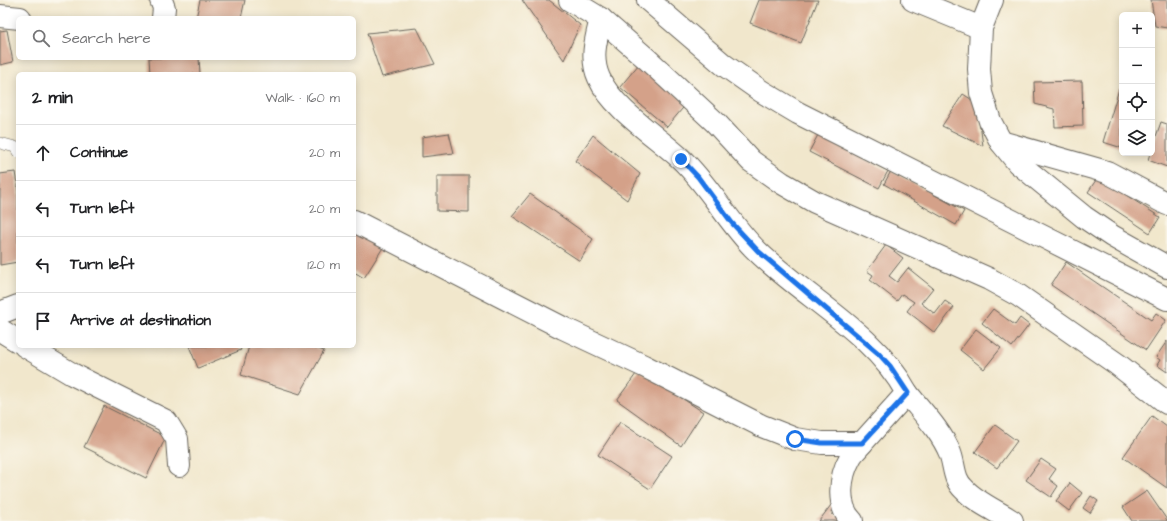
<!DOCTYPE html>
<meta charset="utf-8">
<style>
body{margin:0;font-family:"Architects Daughter",sans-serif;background:#f2f2f2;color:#202124}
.controls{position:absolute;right:12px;top:12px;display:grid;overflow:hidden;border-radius:6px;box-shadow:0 2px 10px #0003}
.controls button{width:36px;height:36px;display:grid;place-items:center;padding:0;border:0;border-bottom:1px solid #e0e0e0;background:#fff;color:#202124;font:20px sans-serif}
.stop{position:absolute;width:12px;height:12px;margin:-9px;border:3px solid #1a73e8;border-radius:50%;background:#fff}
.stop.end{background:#1a73e8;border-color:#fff;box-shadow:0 1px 4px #0008}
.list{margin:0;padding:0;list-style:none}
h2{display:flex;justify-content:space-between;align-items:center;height:52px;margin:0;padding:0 16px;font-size:17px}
h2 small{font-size:13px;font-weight:400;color:#757577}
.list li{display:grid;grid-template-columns:26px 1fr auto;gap:12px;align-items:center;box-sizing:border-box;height:56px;padding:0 16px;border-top:1px solid #e0e0e0}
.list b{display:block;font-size:15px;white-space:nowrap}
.list em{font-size:13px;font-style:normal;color:#757577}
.icon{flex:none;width:22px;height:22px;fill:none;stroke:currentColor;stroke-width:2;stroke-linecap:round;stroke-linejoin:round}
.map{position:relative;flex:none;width:1167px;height:521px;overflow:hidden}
.search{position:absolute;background:#fff;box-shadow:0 2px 10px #0003;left:16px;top:16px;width:340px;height:44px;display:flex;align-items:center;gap:10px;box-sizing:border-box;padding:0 14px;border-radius:6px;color:#757577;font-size:15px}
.panel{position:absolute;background:#fff;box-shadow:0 2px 10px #0003;left:16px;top:72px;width:340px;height:276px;border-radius:6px}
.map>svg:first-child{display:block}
.building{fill:#d4a189}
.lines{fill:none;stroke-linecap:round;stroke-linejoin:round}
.service-casing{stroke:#67635a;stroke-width:12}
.minor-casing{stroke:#67635a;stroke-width:24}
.tertiary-casing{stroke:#67635a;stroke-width:24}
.trunk-casing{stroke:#67635a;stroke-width:24}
.service{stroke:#fff;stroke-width:11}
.minor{stroke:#fff;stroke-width:22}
.tertiary{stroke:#fff;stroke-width:22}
.trunk{stroke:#fff;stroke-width:22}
.route{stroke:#1a73e8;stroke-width:5}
</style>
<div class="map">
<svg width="1167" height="521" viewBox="0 0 1167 521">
<rect width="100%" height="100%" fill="#fbf7ec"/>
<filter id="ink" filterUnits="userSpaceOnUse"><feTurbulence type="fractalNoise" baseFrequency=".025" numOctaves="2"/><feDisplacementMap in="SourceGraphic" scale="8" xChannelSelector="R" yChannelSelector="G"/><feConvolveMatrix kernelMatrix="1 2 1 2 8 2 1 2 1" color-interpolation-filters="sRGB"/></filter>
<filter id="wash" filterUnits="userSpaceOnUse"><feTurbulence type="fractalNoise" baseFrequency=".012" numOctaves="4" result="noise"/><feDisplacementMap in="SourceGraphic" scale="16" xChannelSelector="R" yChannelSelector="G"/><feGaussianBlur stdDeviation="0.9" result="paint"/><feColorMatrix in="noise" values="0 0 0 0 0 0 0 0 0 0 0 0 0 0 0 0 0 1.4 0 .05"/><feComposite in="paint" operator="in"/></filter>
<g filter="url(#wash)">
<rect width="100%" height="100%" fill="#f1e7cc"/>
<g id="blocks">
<g class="building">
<path d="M200,0H245L241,18H196Z"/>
<path d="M522,0H549L580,25L564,60Z"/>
<path d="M759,0H818L801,43L750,23Z"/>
<path d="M1151,0H1167V28L1155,26Z"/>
<path d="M417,28L435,64L382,77L367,33Z"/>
<path d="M7,30L13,62L0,65V31Z"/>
<path d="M149,58H199L200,74H150Z"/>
<path d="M639,64L687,103L667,127L620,87Z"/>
<path d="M1082,81L1083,126L1055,127L1054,109L1035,104L1034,82Z"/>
<path d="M1119,89L1122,90V148L1103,142Z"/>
<path d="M963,94L983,107L980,124L983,146L942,126Z"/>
<path d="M1161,122L1167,124V167L1148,160L1150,153H1152V148Z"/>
<path d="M449,133L454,153L422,157V137Z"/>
<path d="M593,135L640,174L627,200L575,161Z"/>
<path d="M818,135L888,171L879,188L809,152Z"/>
<path d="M891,171L964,211L956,225L884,184Z"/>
<path d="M15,172L18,191V262L0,265V174Z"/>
<path d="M437,176H469V212L437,211Z"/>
<path d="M1098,177L1160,217L1150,233L1088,192Z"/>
<path d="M530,194L593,239L580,261L512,216Z"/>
<path d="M354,228L384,246L364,278L354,272Z"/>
<path d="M886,245L903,258L889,276L897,282L908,268L933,288L921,303L935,314L945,301L954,307L935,333L907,311L914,302L902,294L897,301L870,280L873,275L867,271Z"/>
<path d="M1066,262L1151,320L1156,313L1166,320L1146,350L1051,285Z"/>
<path d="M993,309L1015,325L1020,318L1029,325L1012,347L982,323Z"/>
<path d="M976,329L1001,348L984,369L960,350Z"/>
<path d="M1167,341V372L1157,365L1160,360L1156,357Z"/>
<path d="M189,346H239L241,350L198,368Z"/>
<path d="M249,346H311L324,351L300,394L241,375Z"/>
<path d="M639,370L703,412L681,446L617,400Z"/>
<path d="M104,406L166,437L146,478L84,447Z"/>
<path d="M1152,416L1167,427V488L1123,457Z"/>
<path d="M620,422L672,456L650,489L598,455Z"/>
<path d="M995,425L1017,441L997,468L975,452Z"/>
<path d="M1041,459L1056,469L1049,479L1058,486L1051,497L1026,480Z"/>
<path d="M1070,483L1082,493L1069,511L1056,501Z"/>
<path d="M1147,491L1167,520V521H1132L1123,507Z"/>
<path d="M1091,496L1098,501L1090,513L1083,508Z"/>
<path d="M831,505L835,508L831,513L836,517L839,513L849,521H819Z"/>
</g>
</g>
</g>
<g filter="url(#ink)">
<use href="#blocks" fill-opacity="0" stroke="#67635a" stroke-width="1"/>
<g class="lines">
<defs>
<path id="service" d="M0,143L15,147L18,152"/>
<g id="minor">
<path d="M161,0L164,8L163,18"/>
<path d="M570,0L601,19L647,59L716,123L751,161L782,183L815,202L989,279L1018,295L1117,364L1167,403"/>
<path d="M0,16L20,18"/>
<path d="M1001,142L1107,172L1167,204"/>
<path d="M354,221L563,328L644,366L762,426L795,439L822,443H862L907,393C875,333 805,298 757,251C728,223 710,186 680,158C655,135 613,109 599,78C590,58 596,39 601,19"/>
<path d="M0,313L18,306"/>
<path d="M0,330L18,341"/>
<path d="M25,346L72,374L166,421L177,439L179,466"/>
<path d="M907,393C922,412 941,431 950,453C955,466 953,479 964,489C977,503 997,511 1012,521"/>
<path d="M852,521C836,506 840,476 850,458C852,453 858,448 862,443"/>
</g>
<g id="tertiary">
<path d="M913,0L981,28"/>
<path d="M992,0L981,28L979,69L981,93L990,121L1001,142L1018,163L1084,217L1112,236L1167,267"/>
</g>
<path id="trunk" d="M648,0L724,65L761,91L798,113L1167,299"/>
</defs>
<use href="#service" class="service-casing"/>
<use href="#minor" class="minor-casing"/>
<use href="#tertiary" class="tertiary-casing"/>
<use href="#trunk" class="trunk-casing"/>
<use href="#service" class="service"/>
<use href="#minor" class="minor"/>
<use href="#tertiary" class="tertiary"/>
<use href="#trunk" class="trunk"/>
</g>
</g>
<g class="lines" filter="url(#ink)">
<path class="route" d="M681,159L698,177L732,223L758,251L878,353L890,366L908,393L862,443H822L795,439"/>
</g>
</svg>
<div class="controls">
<button>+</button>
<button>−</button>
<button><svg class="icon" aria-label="locate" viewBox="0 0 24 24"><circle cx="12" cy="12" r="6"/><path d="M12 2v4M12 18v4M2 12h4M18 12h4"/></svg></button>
<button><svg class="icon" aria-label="layers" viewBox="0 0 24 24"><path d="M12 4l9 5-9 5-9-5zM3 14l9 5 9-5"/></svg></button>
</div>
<div class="stop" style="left:795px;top:439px"></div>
<div class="stop end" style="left:681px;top:159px"></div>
<div class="search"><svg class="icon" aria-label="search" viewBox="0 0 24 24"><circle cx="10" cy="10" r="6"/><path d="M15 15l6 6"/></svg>Search here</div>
<section class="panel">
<h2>2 min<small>Walk · 160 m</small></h2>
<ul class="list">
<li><svg class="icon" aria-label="ahead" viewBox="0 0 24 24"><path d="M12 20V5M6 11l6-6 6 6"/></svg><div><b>Continue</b></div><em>20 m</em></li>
<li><svg class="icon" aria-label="left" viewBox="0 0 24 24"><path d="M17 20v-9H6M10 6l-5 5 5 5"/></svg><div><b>Turn left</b></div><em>20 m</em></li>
<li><svg class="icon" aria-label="left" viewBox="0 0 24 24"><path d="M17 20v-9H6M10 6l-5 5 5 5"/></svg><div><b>Turn left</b></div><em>120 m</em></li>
<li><svg class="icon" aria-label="arrive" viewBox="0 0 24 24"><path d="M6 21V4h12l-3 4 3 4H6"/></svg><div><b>Arrive at destination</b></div></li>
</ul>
</section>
</div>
